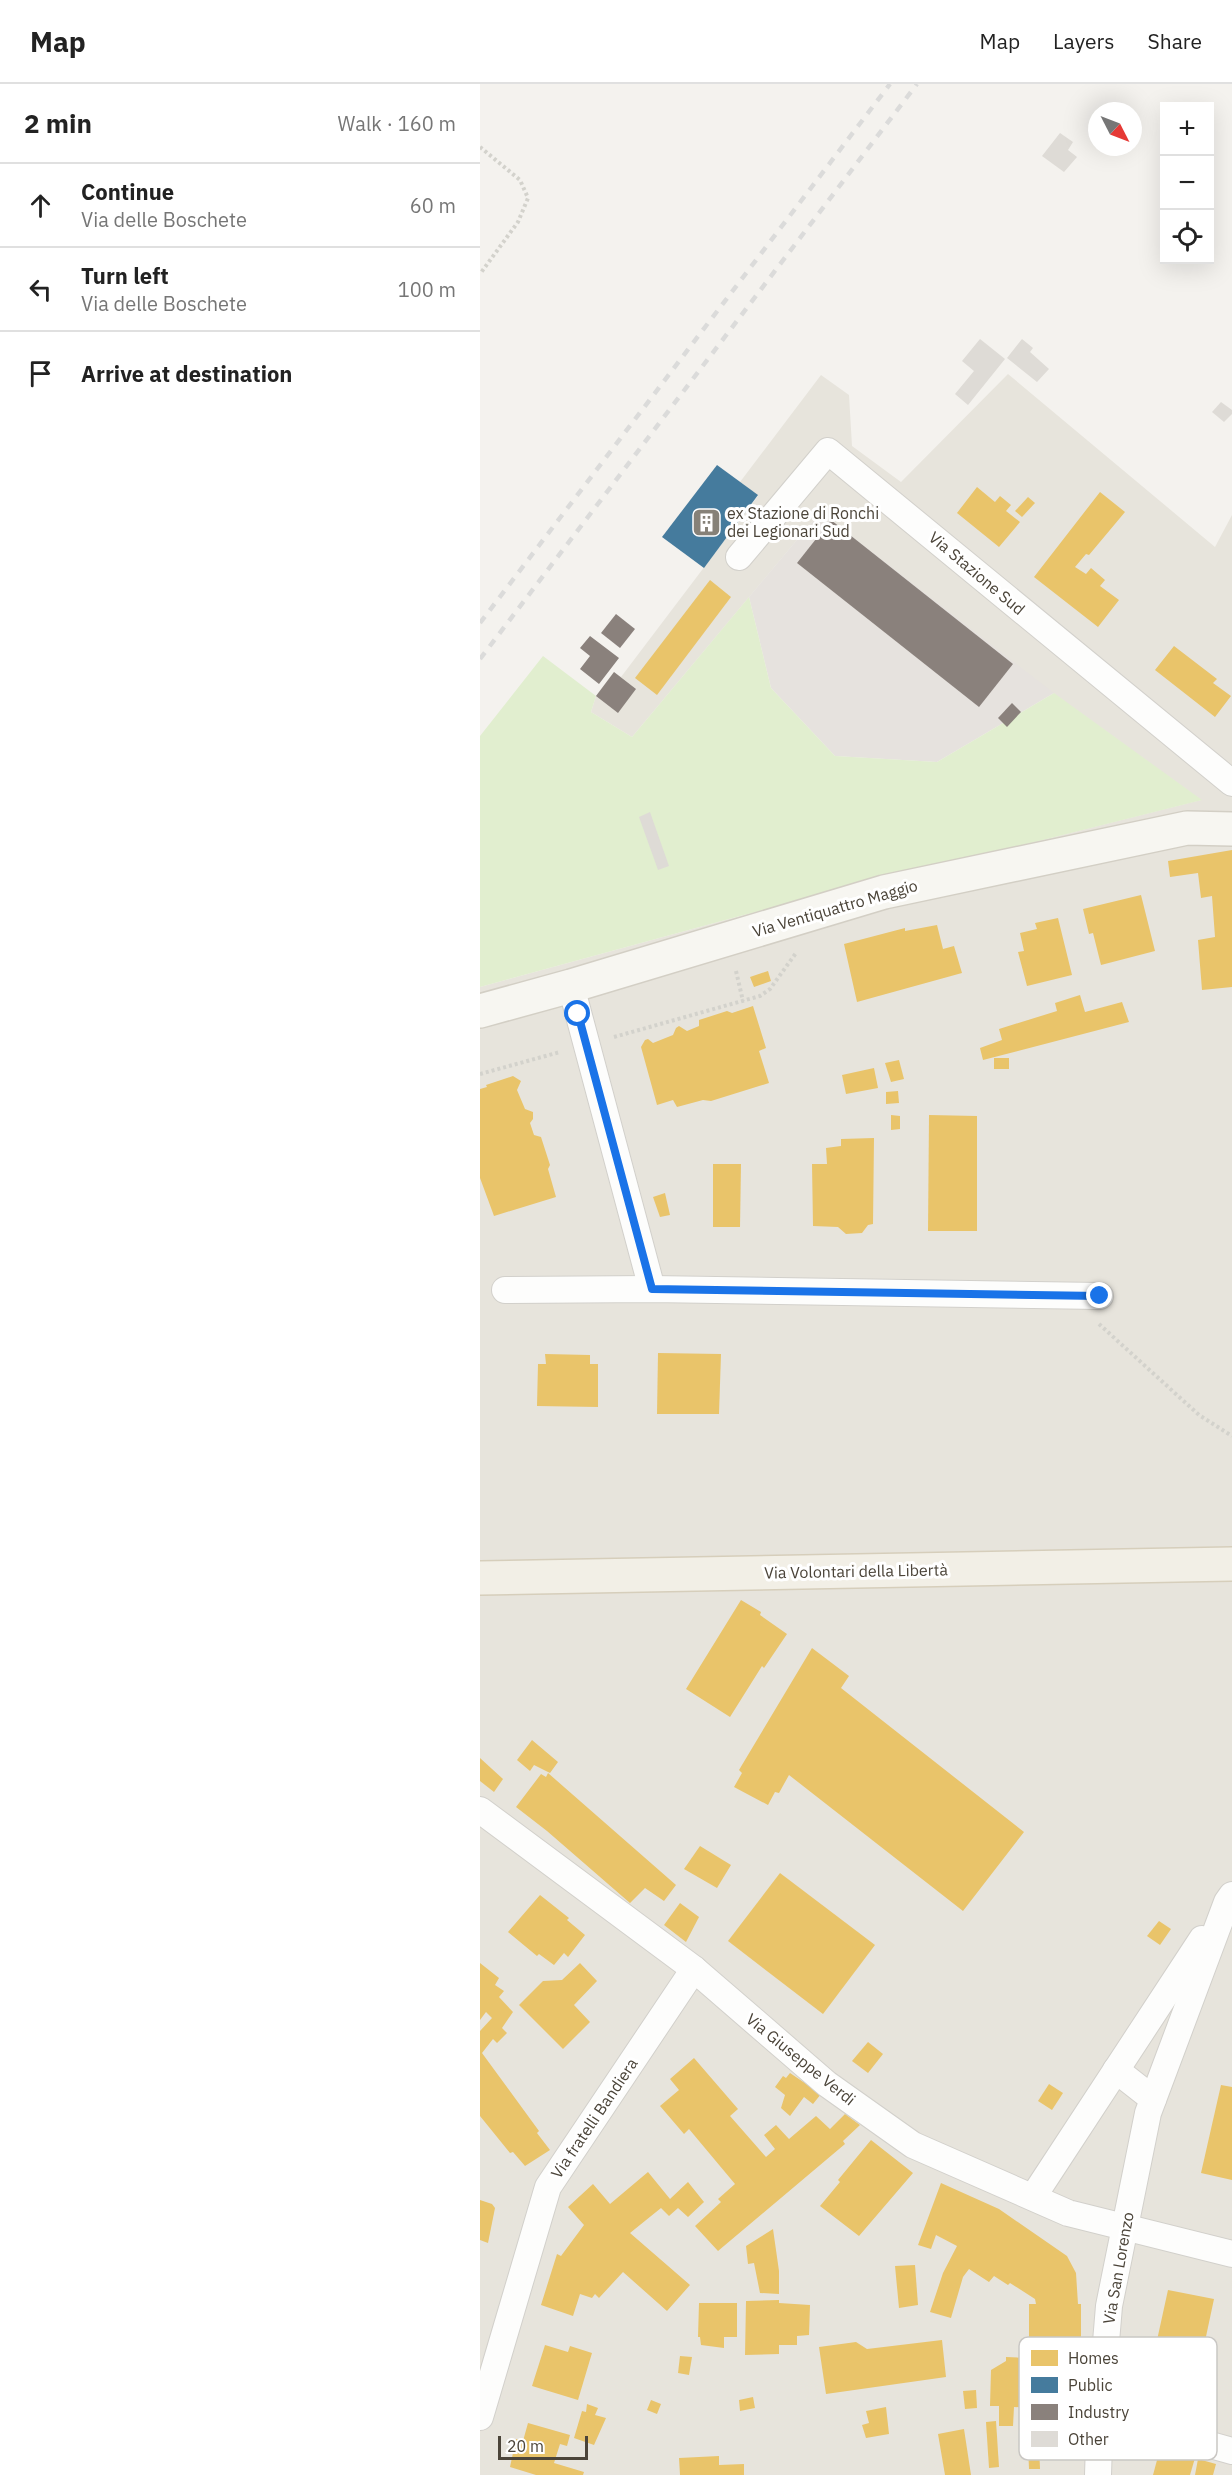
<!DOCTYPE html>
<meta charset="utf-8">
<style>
body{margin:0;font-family:"IBM Plex Sans",sans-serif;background:#f2f2f2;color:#222}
.controls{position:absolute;right:18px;top:18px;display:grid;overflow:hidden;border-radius:0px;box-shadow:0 6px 24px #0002}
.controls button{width:54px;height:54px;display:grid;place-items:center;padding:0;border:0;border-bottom:2px solid #e0e0e0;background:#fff;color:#222;font:30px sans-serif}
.compass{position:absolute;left:608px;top:18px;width:54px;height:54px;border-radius:50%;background:#fff;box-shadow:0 6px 24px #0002;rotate:132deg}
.scale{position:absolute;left:18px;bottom:15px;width:90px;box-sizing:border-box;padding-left:6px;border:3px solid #4b4439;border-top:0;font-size:16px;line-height:21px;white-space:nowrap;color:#4b4439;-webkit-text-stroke:4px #fff;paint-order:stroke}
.stop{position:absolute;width:18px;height:18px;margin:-14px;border:4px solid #1a73e8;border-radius:50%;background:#fff}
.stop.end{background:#1a73e8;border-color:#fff;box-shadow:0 2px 6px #0008}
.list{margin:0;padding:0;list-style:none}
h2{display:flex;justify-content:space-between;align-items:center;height:78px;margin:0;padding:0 24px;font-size:26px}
h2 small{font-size:20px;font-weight:400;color:#767676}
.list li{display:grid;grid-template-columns:39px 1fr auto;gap:18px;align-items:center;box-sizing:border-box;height:84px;padding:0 24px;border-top:2px solid #e0e0e0}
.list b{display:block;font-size:22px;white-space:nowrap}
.list p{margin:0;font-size:20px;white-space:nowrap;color:#767676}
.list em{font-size:20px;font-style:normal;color:#767676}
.icon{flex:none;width:33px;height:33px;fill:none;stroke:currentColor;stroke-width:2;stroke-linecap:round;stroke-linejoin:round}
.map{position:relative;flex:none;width:752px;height:2391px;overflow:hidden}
header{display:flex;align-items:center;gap:36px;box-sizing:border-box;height:84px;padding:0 30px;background:#fff;border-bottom:2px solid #e0e0e0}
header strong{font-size:28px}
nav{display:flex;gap:33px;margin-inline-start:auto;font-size:21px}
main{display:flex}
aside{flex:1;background:#fff}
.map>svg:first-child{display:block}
.residential{fill:#e7e4dc}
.industrial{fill:#e6e2de}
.green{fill:#e1eecf}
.homes{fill:#e9c46a}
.public{fill:#457b9d}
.industry{fill:#8a817c}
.building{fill:#dedbd6}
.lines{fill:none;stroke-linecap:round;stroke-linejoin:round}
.street-casing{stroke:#d2d0cb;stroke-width:28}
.secondary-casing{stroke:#d3cfc5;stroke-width:36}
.primary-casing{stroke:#d6cebb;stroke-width:36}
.path{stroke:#d3d2cc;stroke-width:4;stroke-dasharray:3 3;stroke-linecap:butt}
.street{stroke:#fdfdfc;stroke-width:26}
.secondary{stroke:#f7f6f1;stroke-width:33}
.primary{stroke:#f2efe6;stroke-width:33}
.rail{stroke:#dbdbda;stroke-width:4.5;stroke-dasharray:8 8;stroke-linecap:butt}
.route{stroke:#1a73e8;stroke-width:8}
.labels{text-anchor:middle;stroke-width:6;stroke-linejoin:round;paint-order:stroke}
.poi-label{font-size:16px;fill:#4b4439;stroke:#fff;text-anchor:start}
.street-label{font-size:16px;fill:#4b4439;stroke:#fff}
.key{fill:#fff;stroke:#c9c7c4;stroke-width:1.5}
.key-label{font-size:16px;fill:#4b4439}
</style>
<header>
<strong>Map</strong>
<nav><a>Map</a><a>Layers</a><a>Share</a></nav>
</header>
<main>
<aside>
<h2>2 min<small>Walk · 160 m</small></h2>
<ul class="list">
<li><svg class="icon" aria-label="ahead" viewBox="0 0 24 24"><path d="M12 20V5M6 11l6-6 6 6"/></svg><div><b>Continue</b><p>Via delle Boschete</p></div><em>60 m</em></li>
<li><svg class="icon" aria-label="left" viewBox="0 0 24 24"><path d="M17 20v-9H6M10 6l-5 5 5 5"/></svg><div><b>Turn left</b><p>Via delle Boschete</p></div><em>100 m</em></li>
<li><svg class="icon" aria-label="arrive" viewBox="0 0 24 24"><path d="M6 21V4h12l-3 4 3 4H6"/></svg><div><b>Arrive at destination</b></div></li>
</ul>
</aside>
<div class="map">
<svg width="752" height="2391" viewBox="0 0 752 2391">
<rect width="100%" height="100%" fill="#f4f2ee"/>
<path class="residential" d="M528,290L735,463L752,431V2391H0V903L260,832L721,716L533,580L351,436L342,426L152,653L111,628L116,612L134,588L141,593L278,412L260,398L341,291L369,311L372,362L421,398Z"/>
<path class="industrial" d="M342,426L351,436L574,609L457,678L355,672L291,604L269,513Z"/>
<path class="green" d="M269,513L291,604L355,672L457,678L574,609L722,716L260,832L0,903V652L63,572L116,612L111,628L152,653Z"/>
<g class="homes">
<path d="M497,403L515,418L520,412L531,421L526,427L540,438L519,463L477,429Z"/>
<path d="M620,408L645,428L609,471L606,470L595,483L606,490L611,484L625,496L620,502L639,516L618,543L554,493Z"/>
<path d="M548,413L555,419L542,433L535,427Z"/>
<path d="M230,496L251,513L177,611L155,594Z"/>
<path d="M694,562L737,595L733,599L751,612L735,633L675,586Z"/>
<path d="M752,766V903L722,906L718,856L735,853L732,812L721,814L718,789L690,793L688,777Z"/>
<path d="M661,811L675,867L621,881L613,849L609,850L603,825Z"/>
<path d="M578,834L592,891L547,902L538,868L544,867L540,849L557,845L555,839Z"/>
<path d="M457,841L463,865L474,862L482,889L377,918L364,860L425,844V847Z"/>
<path d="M288,887L291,897L274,903L270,893Z"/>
<path d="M600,911L605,928L642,918L649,938L503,976L500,964L522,956L519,945L577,927L575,919Z"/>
<path d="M273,922L286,964L279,967L289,999L231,1017L223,1016L197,1023L193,1016L177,1021L161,963L165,956L168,955L173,959L193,951L196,944L199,942L207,947L219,942V936L247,927L252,929Z"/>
<rect x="514" y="974" width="15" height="11"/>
<path d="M419,976L424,995L411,998L405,979Z"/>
<path d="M394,984L398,1004L366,1010L362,991Z"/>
<path d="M33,992L41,997L37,1006L45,1025L53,1028V1035L50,1039L54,1051L61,1053L70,1081L68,1085L76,1113L14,1132L0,1094V1005L7,1003L6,1001Z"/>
<path d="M418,1007L419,1019L406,1020V1008Z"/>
<path d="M411,1031L420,1032V1045L411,1046Z"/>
<path d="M449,1031L497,1032V1147H448Z"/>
<path d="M394,1054L393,1140L388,1141L382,1149L366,1150L358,1143L333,1142L332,1080H347L346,1064L361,1062V1055Z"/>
<path d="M233,1080H261L260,1143H233Z"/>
<path d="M185,1109L190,1131L180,1133L173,1113Z"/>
<path d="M178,1269L241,1270L239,1330H177Z"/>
<path d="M65,1270L110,1271V1280H118V1323L57,1322L58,1280H66Z"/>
<path d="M261,1516L281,1528L280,1531L307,1550L284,1584L282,1582L250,1633L206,1605Z"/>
<path d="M332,1564L369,1592L361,1604L544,1748L483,1827L309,1691L299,1709L295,1708L288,1721L254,1703L262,1689L259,1686Z"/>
<path d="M52,1656L78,1678L70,1689L54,1681L50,1687L37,1676Z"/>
<path d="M0,1674L23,1695L14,1708L0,1697Z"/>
<path d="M68,1689L196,1801L184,1817L165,1804L150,1819L67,1747L36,1723L61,1690L66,1693Z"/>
<path d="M220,1762L251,1781L237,1804L204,1785Z"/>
<path d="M300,1789L395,1861L343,1930L248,1857Z"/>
<path d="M60,1811L89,1834L87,1836L105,1851L88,1873L84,1869L74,1881L59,1870L57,1872L28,1848Z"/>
<path d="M200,1819L219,1833L206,1858L184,1841Z"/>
<path d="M679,1837L691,1845L680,1861L667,1852Z"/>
<path d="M0,1879L19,1894L15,1901L24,1907L19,1913L33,1928L22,1944L27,1949L17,1959L13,1955L2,1969L59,2047L57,2049L70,2066L45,2082L33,2068L30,2069L0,2032V1947L12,1934L6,1928L0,1936Z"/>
<path d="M100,1879L117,1897L94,1921L110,1938L83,1965L39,1921L63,1897L82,1896Z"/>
<path d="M388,1958L403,1970L388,1989L372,1977Z"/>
<path d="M214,1974L258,2025L250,2032L286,2073L295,2065L284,2051L296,2041L309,2055L336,2032L350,2045L365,2030L380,2041L363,2057L365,2060L238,2167L215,2142L241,2118L238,2115L255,2100L209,2045L204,2050L180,2022L199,2006L190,1995Z"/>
<path d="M310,1989L341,2010L333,2020L324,2013L310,2032L301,2024L305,2011L295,2003L303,1992L306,1994Z"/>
<path d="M569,2000L583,2009L572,2026L558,2017Z"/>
<path d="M741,2001L752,2003V2096L721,2089Z"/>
<path d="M391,2056L433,2089L379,2152L340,2122L360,2098L358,2096Z"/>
<path d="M168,2088L190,2115L208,2098L224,2118L208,2133L198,2124L189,2132L181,2124L150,2149L210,2201L187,2227L143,2188L119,2214L115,2210L112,2214L100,2210L93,2232L61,2221L77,2170L81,2172L104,2141L88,2123L113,2100L130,2120Z"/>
<path d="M461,2099L519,2125L587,2172L596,2189L598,2220H601V2279L599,2318H596L595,2326L573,2325V2316L553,2314L552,2324L534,2323L533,2342H519V2322H510L511,2286L526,2277V2273L568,2275L565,2260L549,2259V2220H556L555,2215L530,2199L528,2201L514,2192L509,2198L489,2185L483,2193L471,2234L450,2228L463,2189L477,2162L456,2151L451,2165L438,2161Z"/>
<path d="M0,2116L12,2120L15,2124L8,2159L0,2156Z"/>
<path d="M293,2145L299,2187V2210L280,2209L274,2179L268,2180L266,2162Z"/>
<path d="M435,2181L438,2221L419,2224L415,2182Z"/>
<path d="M688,2206L734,2215L718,2290L672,2279Z"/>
<path d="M299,2216V2219L330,2221L329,2251L317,2252V2261H299V2270L265,2271L266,2217Z"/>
<path d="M219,2219H257V2253H244V2264L221,2261L220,2253H218Z"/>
<path d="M462,2256L466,2293L346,2310L339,2263L376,2258L387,2265Z"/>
<path d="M65,2261L88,2268L90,2262L112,2269L98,2316L52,2302Z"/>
<path d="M200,2272L212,2273L209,2291L198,2289Z"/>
<path d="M496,2306L497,2324L485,2325L483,2307Z"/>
<path d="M273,2313L275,2324L260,2327L259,2316Z"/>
<path d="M171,2316L181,2320L177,2330L167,2326Z"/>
<path d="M107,2320L118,2324L115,2331L126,2334L114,2361L94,2354L102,2327L106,2328Z"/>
<path d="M406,2323L409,2350L386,2354L382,2341L389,2339L386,2327Z"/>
<path d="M516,2337L519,2383L509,2384L506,2338Z"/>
<path d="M48,2339L90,2351L87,2362L80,2360L74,2379L104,2388L103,2391H56L30,2383L36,2355L43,2357Z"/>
<path d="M547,2339H558L560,2385H549Z"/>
<path d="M484,2345L491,2391H465L458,2350Z"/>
<path d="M680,2365L715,2374L710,2391H673Z"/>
<path d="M239,2372V2381L264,2380V2391H200L199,2374Z"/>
<path d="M718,2375L736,2380L733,2391H715Z"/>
</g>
<path class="public" d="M237,381L278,411L224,484L182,453Z"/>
<g class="industry">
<path d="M351,436L533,580L499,623L317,479Z"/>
<path d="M136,530L155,545L140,564L121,549Z"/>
<path d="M110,552L139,574L119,600L100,585L110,572L100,564Z"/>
<path d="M134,588L156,605L138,629L116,612Z"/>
<path d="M532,619L541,628L527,643L518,634Z"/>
</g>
<g class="building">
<path d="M580,49L593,58L588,66L597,73L584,88L562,72Z"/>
<path d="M500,255L525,275L488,321L475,310L494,287L482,277Z"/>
<path d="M542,255L553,264L550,268L569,285L557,298L527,274Z"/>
<path d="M741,318L752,326V330L744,338L732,328Z"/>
<path d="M170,728L189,782L178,786L159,733Z"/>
</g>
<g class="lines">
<defs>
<g id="street">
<path d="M259,473L348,367L752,699"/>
<path d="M91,902L172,1205"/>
<path d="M25,1206L172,1205L620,1212"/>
<path d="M0,1726L214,1885L347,2000L433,2061L588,2129L752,2170"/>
<path d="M636,1986L673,2015"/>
<path d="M553,2113L722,1855"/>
<path d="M620,2330L752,2367"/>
<path d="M0,2333L68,2103L214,1885"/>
<path d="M618,2391L620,2330L629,2222L668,2029L747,1818L752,1811"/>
</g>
<path id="secondary" d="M0,927L91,902L404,808L707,744L752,745"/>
<path id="primary" d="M0,1494L752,1480"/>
</defs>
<use href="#street" class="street-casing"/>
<use href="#secondary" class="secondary-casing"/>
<use href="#primary" class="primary-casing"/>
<g class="path">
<path d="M0,63L40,96L48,114L38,138L0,190"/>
<path d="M256,887L263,917"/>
<path d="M134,953L280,912L290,905L316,869"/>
<path d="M0,990L80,968"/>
<path d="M619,1240L719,1331L752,1352"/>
</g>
<use href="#street" class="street"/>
<use href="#secondary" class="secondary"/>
<use href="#primary" class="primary"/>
<g class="rail">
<path d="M0,539L410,0"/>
<path d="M0,575L437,0"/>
</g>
</g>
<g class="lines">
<path class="route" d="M98,930L172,1205L620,1212"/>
</g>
<defs>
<symbol id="building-square" viewBox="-11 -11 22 22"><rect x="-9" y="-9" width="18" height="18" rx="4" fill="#868178" stroke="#fff"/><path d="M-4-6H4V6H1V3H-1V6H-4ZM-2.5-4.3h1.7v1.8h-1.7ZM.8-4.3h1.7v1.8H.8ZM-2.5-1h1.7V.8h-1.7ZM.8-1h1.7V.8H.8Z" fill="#fff"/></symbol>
</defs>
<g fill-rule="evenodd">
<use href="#building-square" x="210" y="422" width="33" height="33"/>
</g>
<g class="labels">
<g class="poi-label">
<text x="247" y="435">ex Stazione di Ronchi<tspan x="247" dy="18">dei Legionari Sud</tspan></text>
</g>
<g class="street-label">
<text transform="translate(497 489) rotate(40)" y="6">Via Stazione Sud</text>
<text transform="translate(355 824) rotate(-16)" y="6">Via Ventiquattro Maggio</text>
<text transform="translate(376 1487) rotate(-1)" y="6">Via Volontari della Libertà</text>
<text transform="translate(321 1975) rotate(39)" y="6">Via Giuseppe Verdi</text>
<text transform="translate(114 2034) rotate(-56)" y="6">Via fratelli Bandiera</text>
<text transform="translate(638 2184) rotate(-80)" y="6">Via San Lorenzo</text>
</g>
</g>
<rect x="539" y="2253" width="198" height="123" rx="9" class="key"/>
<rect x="551" y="2266" width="27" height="16" fill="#e9c46a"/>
<rect x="551" y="2293" width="27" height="16" fill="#457b9d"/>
<rect x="551" y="2320" width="27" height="16" fill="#8a817c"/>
<rect x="551" y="2347" width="27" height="16" fill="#dedbd6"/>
<g class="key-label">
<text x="588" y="2280">Homes</text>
<text x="588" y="2307">Public</text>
<text x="588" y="2334">Industry</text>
<text x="588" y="2361">Other</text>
</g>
</svg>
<div class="controls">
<button>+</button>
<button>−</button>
<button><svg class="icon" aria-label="locate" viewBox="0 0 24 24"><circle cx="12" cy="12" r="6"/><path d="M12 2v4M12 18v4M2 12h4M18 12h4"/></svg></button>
</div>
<svg class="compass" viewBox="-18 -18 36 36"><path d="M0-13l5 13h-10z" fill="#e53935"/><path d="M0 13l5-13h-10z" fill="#767676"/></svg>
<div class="scale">20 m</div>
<div class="stop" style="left:98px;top:930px"></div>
<div class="stop end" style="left:620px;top:1212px"></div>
</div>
</main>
